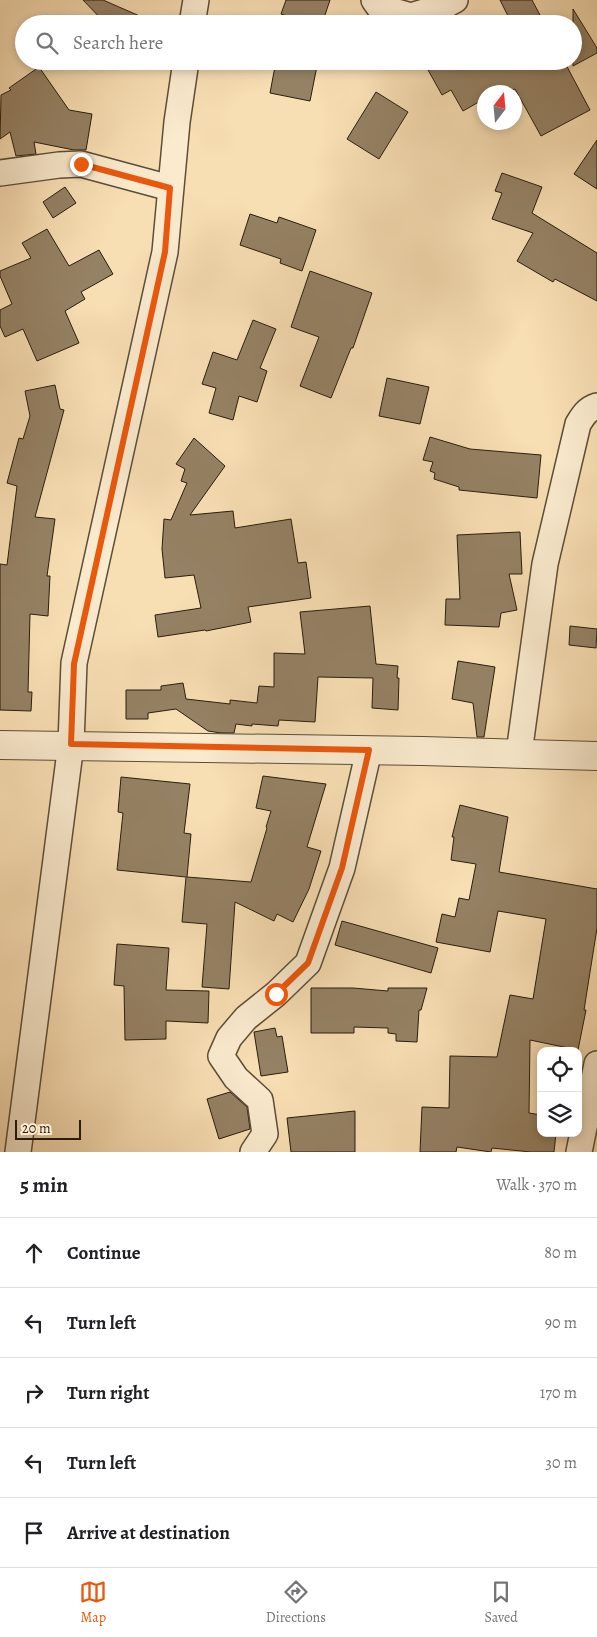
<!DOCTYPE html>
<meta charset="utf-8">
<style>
body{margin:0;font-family:Alegreya,serif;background:#f6f6f6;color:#202124}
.controls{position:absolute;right:15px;bottom:15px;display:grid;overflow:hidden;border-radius:10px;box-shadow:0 2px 8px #0003}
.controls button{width:45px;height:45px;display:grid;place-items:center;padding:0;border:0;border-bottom:1px solid #e0e0e0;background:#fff;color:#202124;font:25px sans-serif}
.compass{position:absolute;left:477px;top:85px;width:45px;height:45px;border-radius:50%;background:#fff;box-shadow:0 2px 8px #0003;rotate:16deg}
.scale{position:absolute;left:15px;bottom:12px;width:66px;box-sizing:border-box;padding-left:5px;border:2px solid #291d0e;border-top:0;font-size:14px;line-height:18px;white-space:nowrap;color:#291d0e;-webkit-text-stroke:4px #faeace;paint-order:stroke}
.stop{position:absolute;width:15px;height:15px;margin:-11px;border:4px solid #ea580c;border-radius:50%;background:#fff}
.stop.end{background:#ea580c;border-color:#fff;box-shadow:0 1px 5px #0008}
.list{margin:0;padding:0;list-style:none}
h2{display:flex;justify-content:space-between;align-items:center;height:65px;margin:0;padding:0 20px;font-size:21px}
h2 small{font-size:16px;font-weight:400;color:#757577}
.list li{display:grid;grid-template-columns:32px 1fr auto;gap:15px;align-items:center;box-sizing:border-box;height:70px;padding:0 20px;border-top:1px solid #e0e0e0}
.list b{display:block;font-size:19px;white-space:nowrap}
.list em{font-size:16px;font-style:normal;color:#757577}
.icon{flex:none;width:28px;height:28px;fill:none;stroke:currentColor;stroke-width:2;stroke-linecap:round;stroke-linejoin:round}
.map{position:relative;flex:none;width:597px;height:1152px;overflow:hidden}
.search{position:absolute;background:#fff;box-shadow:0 2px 8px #0003;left:15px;right:15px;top:15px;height:55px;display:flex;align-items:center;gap:12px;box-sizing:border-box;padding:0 18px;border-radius:28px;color:#757577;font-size:19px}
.sheet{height:415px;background:#fff}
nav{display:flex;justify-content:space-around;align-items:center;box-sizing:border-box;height:70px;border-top:1px solid #e0e0e0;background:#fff;font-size:14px;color:#757577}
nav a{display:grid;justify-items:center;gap:2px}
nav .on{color:#ea580c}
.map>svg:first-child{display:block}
.building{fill:#958164;stroke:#291d0e}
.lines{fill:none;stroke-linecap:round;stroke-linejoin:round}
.minor-casing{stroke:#5d4d37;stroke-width:28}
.tertiary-casing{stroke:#5d4d37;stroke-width:30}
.minor{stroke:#faeace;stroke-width:25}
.tertiary{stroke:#faeace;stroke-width:28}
.route{stroke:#ea580c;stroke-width:6}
</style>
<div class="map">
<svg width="597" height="1152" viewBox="0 0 597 1152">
<rect width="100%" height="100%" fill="#f8deb3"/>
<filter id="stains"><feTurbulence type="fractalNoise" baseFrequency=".004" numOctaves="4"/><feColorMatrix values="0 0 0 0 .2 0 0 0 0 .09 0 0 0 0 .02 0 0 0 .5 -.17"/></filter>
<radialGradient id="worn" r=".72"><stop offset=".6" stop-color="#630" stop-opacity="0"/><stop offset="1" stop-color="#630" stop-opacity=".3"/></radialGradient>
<g class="building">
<path d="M83,0H103L158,24H106Z"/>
<path d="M286,0H330L322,24H308L281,14Z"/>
<path d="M500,0H532L540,15L523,24H512Z"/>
<path d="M573,9L597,48V53L573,66Z"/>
<path d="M276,61H318L310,101L270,93Z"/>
<path d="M423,61H564L590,110L541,136L515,89L508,92H484V99L463,111L451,90L442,95Z"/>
<path d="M39,67L69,110L92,114L86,150H74L34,142L36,154L16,156L10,132L0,139L1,95L11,90L9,88Z"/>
<path d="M376,92L408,112L379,159L347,139Z"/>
<path d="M597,140V189L574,174Z"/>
<path d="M502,173L542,187L532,213L597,253V301L555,279L553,282L517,261L533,233L492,219L502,193L495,191Z"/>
<path d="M65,187L76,203L53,218L43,202Z"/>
<path d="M250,214L277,223L279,217L316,230L302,271L280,263L281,259L240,245Z"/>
<path d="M47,229L69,266L99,250L113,274L81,292L85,299L65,311L79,343L37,361L23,329L5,337L0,326V310L12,304L0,276V271L31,258L22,243Z"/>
<path d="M310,271L372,293L353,348H351L331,398L300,386L319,337L291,327Z"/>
<path d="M253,320L276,329L260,368L267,371L257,402L239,396L233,420L209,413L216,388L202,384L213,352L237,360Z"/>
<path d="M387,378L429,387L420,424L379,416Z"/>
<path d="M55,385L60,409L64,410L35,517L55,519L47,576H50L48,616L30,614L28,692H32L31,711L0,710V564L7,565L17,486L7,483L19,438L23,439L30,416L25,391Z"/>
<path d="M430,437L470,449L541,455L537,498L459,490V487L434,479L435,473L430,471L433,462L423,460Z"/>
<path d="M194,438L225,466L190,515L233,511L235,528L291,519L298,563L306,562L311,598L248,607L251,622L206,631L205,630L158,637L155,615L201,608L194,575L165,578L162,549L164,519L171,520L187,483L181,481L185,469L176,464Z"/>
<path d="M520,532L522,574H509L517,610L501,613L499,627L445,625L446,599H460L457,535Z"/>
<path d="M370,606L376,664L398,666L397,678H399L398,710L372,708L373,678L318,677L315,722L279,720L278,726L252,724V726L236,724L234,733H221L208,731L176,709L148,713V719H126V690H161V686L183,683L186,699L230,704V700L257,703L259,686L274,687V653L305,654L300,612Z"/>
<path d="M570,626L597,629L596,648L569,645Z"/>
<path d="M458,661L495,667L484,737H477L473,703L452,699Z"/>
<path d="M263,776L326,784L307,847L321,851L309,889L293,922L277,914L274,921L235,902L229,989L202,987L207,924L182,922L186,877L117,870L123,813L118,812L121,777L190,784L184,833L191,834L187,877L251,882L267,828L266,827L271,811L256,808Z"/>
<path d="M460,805L508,817L499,872L597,889V928L584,1010H586L578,1050L530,1040L529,1113L541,1115V1133H556L554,1152H531L492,1148L491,1152L457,1147L456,1152H420L422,1107L449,1108L450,1056L497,1057L510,995L533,999L546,919L498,911L490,952L436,942L442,914L455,917L459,898L469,900L476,864L451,860L454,837H452Z"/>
<path d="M342,921L438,948L431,973L335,945Z"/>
<path d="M117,944L169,948L166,990L209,991L208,1023L166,1021V1039L125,1040L124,986L114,985Z"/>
<path d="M311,988H353L388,991V988H427L421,1010H419L417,1042L396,1041V1034L388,1033V1028L354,1027V1033H311Z"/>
<path d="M275,1028L277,1037L282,1036L288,1072L261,1076L254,1032Z"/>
<path d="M230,1092L247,1107L250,1129L219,1139L207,1099Z"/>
<path d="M355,1111V1152H291L287,1118Z"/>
</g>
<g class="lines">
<defs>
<g id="minor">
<path d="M374,0L379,7L411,16L444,6L455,0"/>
<path d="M192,24L196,0"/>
<path d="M0,173L59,165L81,164L170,188"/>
<path d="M519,753L545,564L578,424C583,416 587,409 597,406"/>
<path d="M18,1152L71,744L74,663L165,252L177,122L186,61"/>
<path d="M253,1152L265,1134L260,1100L236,1078L221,1056L229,1038L246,1018L276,994L308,963L342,868L369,750"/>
<path d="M579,1152L597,1064"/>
</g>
<path id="tertiary" d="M0,745L423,751L597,756"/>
</defs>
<use href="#minor" class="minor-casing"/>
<use href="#tertiary" class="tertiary-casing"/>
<use href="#minor" class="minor"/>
<use href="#tertiary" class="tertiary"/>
</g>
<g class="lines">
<path class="route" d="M81,164L170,188L165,252L74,664L71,744L369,750L342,868L308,963L276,994"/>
</g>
<rect width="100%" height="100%" filter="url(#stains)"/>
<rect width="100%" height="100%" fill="url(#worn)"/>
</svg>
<div class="controls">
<button><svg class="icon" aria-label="locate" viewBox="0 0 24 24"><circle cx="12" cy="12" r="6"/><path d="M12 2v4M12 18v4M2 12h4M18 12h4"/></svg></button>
<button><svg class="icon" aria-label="layers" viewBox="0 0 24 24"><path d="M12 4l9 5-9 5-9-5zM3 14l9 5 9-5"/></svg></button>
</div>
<svg class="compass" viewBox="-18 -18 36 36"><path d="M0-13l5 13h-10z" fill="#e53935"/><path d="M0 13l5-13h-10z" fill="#757577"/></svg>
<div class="scale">20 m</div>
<div class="stop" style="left:276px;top:994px"></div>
<div class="stop end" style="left:81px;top:164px"></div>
<div class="search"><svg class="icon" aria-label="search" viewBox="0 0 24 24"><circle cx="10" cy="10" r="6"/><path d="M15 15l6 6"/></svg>Search here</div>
</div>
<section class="sheet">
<h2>5 min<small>Walk · 370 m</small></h2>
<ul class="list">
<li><svg class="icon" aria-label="ahead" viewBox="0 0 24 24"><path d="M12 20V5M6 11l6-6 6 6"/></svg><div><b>Continue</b></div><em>80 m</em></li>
<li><svg class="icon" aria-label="left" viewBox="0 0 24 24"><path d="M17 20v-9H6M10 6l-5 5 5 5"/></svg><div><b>Turn left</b></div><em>90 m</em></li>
<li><svg class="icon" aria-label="right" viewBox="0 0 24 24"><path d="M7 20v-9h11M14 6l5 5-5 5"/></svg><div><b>Turn right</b></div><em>170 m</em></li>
<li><svg class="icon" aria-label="left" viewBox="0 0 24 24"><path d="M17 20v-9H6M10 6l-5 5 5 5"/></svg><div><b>Turn left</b></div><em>30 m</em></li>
<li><svg class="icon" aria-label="arrive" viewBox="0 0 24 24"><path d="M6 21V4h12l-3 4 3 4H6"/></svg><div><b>Arrive at destination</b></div></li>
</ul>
</section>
<nav>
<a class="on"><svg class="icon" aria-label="map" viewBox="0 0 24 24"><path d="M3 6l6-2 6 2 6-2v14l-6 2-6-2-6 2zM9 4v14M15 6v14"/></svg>Map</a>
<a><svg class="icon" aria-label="directions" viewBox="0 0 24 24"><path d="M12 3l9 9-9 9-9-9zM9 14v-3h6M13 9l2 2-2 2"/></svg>Directions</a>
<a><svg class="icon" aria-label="saved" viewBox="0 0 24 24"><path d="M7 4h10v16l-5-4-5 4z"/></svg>Saved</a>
</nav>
